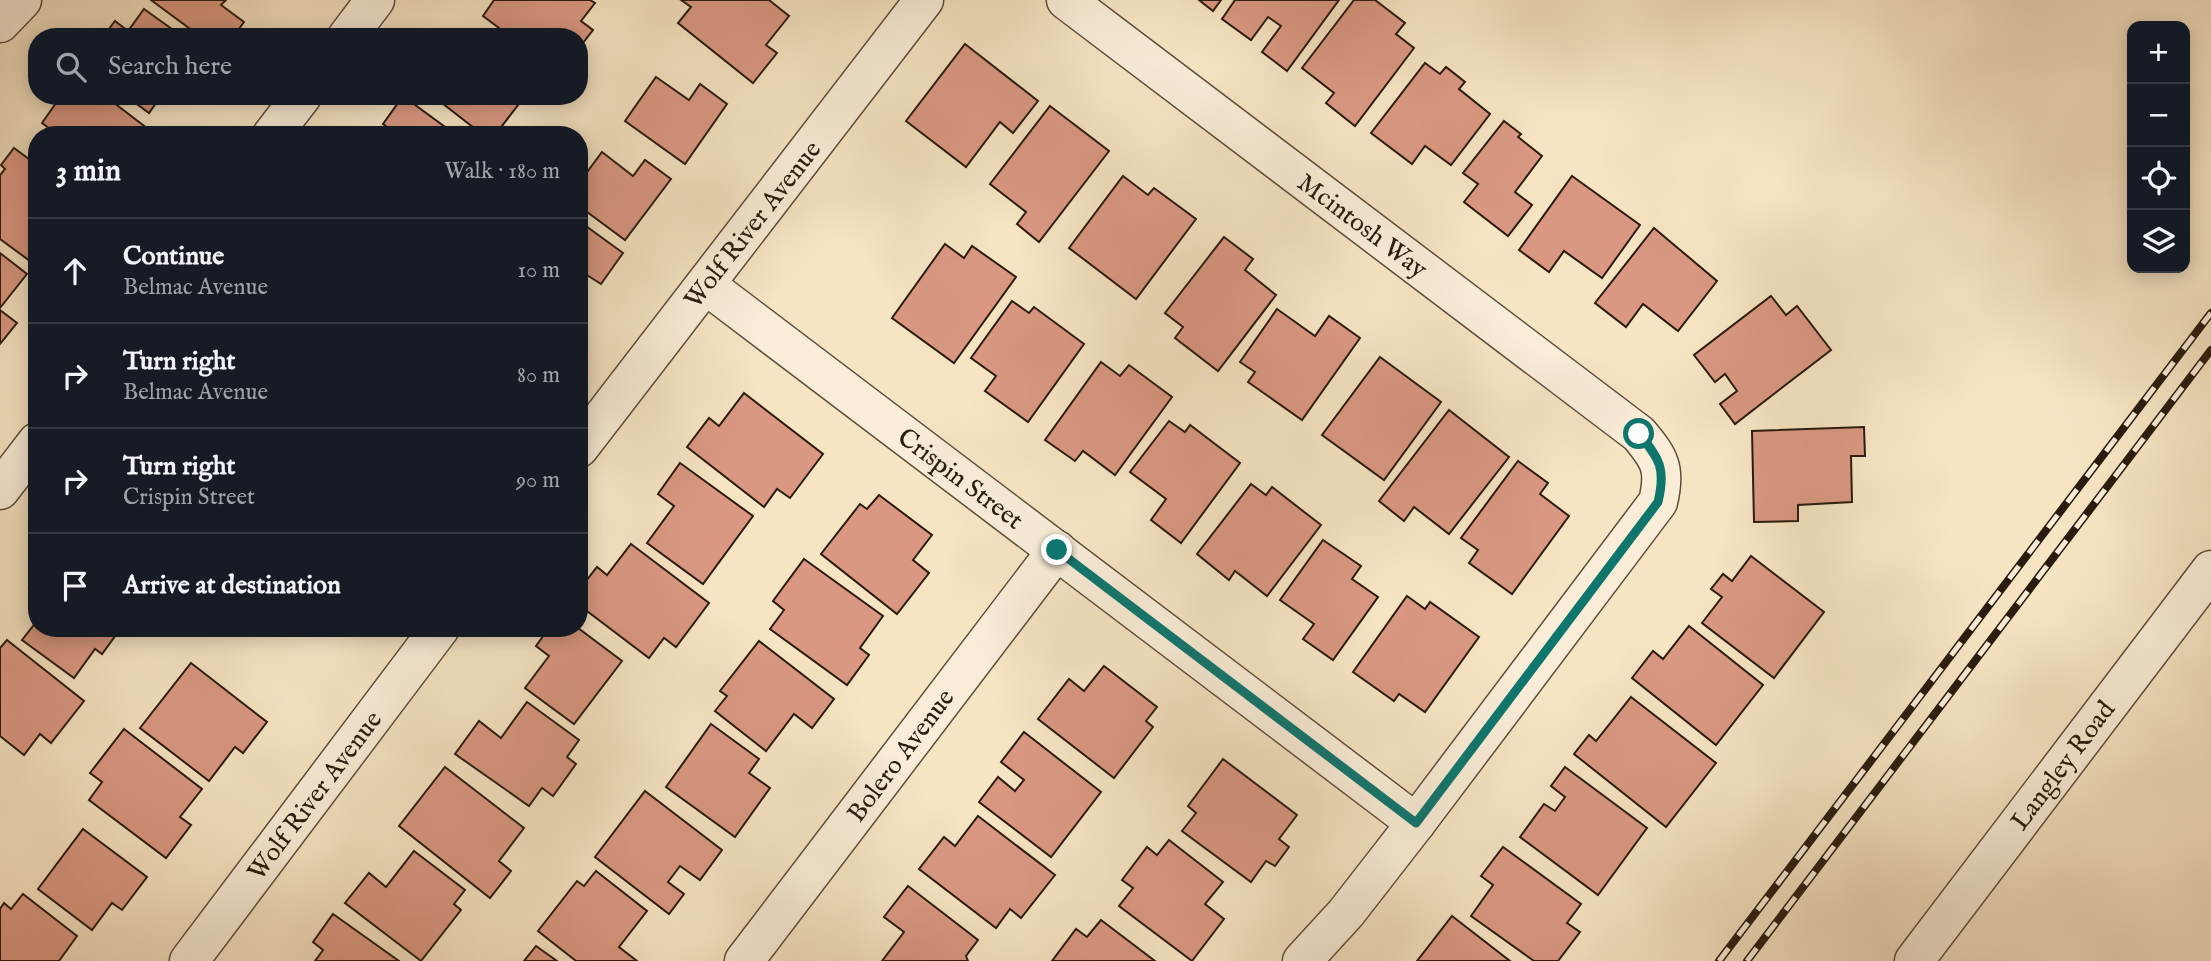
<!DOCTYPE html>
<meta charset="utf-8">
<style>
body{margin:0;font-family:"IM FELL English",serif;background:#20242c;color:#f1f3f6}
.controls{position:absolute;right:21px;top:21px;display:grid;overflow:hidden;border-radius:14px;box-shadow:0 4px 18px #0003}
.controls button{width:63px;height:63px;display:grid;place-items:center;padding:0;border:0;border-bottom:2px solid #363941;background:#171b24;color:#f1f3f6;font:35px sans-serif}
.stop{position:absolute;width:21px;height:21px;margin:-16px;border:5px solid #0f766e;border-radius:50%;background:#fff}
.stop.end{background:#0f766e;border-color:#fff;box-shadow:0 2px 7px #0008}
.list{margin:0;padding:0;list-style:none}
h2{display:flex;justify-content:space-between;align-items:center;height:91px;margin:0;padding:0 28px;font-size:30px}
h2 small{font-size:23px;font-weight:400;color:#9ea1a6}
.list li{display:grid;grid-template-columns:46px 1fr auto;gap:21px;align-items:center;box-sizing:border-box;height:105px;padding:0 28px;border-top:2px solid #363941}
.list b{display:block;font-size:26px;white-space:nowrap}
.list p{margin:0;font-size:23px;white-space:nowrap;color:#9ea1a6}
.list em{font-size:23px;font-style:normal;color:#9ea1a6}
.icon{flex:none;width:38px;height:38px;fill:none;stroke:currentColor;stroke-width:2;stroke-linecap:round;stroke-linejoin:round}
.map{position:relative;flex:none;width:2211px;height:961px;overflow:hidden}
.search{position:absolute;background:#171b24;box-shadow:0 4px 18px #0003;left:28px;top:28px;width:560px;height:77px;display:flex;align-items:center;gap:18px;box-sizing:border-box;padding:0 24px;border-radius:28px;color:#9ea1a6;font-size:26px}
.panel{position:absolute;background:#171b24;box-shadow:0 4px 18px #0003;left:28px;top:126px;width:560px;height:511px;border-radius:28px}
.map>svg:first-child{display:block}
.building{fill:#da9882;stroke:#2a1b0e;stroke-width:2}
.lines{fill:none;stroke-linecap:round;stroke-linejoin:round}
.minor-casing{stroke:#5d4d3b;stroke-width:41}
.minor{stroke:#f9edd8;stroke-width:38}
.rail-casing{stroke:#2a1b0e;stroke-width:8}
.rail{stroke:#f9edd8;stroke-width:5;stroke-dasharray:16;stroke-linecap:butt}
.route{stroke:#0f766e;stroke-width:9}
.labels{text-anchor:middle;stroke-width:5;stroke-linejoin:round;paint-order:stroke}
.street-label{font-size:26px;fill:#2a1b0e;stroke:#f9edd8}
</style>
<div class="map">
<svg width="2211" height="961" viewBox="0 0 2211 961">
<rect width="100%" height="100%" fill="#f6e4c3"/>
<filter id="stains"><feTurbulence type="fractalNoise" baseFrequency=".00286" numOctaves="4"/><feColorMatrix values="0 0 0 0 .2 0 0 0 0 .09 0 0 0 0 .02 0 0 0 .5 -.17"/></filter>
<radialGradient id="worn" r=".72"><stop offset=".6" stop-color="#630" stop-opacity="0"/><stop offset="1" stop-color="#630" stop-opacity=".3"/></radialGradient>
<g class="building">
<path d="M151,0H226L221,5L244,22L233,37H201Z"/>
<path d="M494,0H590L595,3L581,21L593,30L579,48V37H511L483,16Z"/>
<path d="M681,0H769L789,16L766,45L777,53L753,83L678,23L691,7Z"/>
<path d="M1199,0H1221L1213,11Z"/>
<path d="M1235,0H1339L1287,71L1262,52L1281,26L1268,17L1251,40L1222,19Z"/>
<path d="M1354,0H1375L1405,23L1396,34L1414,48L1355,126L1326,103L1334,93L1302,68Z"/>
<path d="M144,9L183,37H103L115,21L128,31Z"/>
<path d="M965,44L1038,101L1013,133L1000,122L966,167L906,121Z"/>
<path d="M1425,63L1440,74L1446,67L1465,82L1459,89L1490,114L1451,165L1425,146L1412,164L1371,133Z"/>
<path d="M656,77L689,100L700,84L727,104L685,164L625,121Z"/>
<path d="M61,96H105L156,135H45L50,129L42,123Z"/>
<path d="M126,96H161L149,113Z"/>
<path d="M175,96H190L185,103Z"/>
<path d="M403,96L456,135H392L394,132L383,124Z"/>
<path d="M433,96H525L495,135H483Z"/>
<path d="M1050,106L1109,151L1039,242L1017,224L1026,212L990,184Z"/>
<path d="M1504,121L1521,134L1518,137L1542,156L1515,192L1532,205L1508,236L1464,202L1478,184L1463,173Z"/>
<path d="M14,148L37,165L34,264L0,239V175L5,169L1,165Z"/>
<path d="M602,152L633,176L645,160L671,179L625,240L579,206V183Z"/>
<path d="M1123,176L1148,195L1154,188L1196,219L1136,299L1069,248Z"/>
<path d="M1572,176L1640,225L1602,278L1564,251L1549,272L1519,250Z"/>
<path d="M579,221L623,253L601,284L579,270Z"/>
<path d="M1654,228L1717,281L1678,331L1643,304L1626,327L1595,303Z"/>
<path d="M1224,237L1253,259L1245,270L1276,295L1218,371L1175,338L1183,327L1165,313Z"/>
<path d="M945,244L964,258L972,246L1016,277L954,363L892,318Z"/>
<path d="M0,253L27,274L0,308Z"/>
<path d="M1771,296L1786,315L1797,306L1831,350L1735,424L1720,404L1737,391L1725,374L1715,382L1694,355Z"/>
<path d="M1012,301L1029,313L1034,307L1084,344L1028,422L985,391L996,376L971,358Z"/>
<path d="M1277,309L1315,336L1329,316L1360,338L1302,420L1248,382L1255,372L1240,362Z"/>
<path d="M0,310L17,323L0,344Z"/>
<path d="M1380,357L1441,402L1384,480L1322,435Z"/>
<path d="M1101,362L1120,376L1129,365L1172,397L1115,475L1083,451L1075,461L1045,440Z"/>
<path d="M744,393L823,454L790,498L777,489L764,507L687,447L709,418L719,426Z"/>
<path d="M1449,410L1509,457L1449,534L1414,507L1404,521L1379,501Z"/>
<path d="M1169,421L1185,432L1190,425L1240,463L1181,543L1151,520L1166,499L1130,472Z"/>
<path d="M1864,427L1865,456H1851L1852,502L1798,505V521L1754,522L1752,431Z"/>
<path d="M1518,461L1548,483L1540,494L1569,516L1512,594L1469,563L1478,550L1461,538Z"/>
<path d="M680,463L753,516L703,584L647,543L674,506L658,494Z"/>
<path d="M1251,484L1266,495L1272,487L1321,525L1267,596L1235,571L1229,580L1197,554Z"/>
<path d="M879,495L932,535L913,560L929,573L897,614L821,554L860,504L867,509Z"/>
<path d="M1323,540L1361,566L1352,579L1378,597L1333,660L1303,639L1314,624L1280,600Z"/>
<path d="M631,544L709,603L676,647L664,638L649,658L579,605V590L597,567L607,575Z"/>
<path d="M1751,556L1824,612L1774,678L1702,623L1722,597L1711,589L1723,574L1732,581Z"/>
<path d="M804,559L883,616L860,648L869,655L847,685L770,629L784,610L773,601Z"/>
<path d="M37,578V594L29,588Z"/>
<path d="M1407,596L1425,609L1430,602L1479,637L1425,712L1399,694L1394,701L1353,672Z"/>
<path d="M37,621V628H121L102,654L95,649L74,678L22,640Z"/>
<path d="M1689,626L1763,685L1716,745L1632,678L1653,651L1663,659Z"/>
<path d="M549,628H578L622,661L574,724L525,688L549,656L536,646Z"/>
<path d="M7,640L84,701L51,743L40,734L24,755L0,736V648Z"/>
<path d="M759,641L834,699L812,728L794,714L766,751L715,711L727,696L720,691Z"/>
<path d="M191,663L267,722L243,753L235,747L209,781L140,728Z"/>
<path d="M1104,666L1157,707L1146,721L1153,727L1114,778L1038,719L1069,679L1084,691Z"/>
<path d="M1631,697L1716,763L1666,827L1574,754L1589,735L1596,741Z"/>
<path d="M527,702L579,740L567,757L576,764L553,796L542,788L529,806L455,754L479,721L501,738Z"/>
<path d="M711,724L759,759L749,773L770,788L735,837L666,787Z"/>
<path d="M124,729L202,789L180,817L191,825L166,858L89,800L102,782L90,773Z"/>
<path d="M1024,732L1101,792L1051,857L979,802L998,777L1015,791L1024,780L1001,762Z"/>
<path d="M1223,759L1297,815L1279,839L1289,847L1275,866L1266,861L1251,882L1182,831L1196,813L1188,806Z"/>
<path d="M445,767L524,828L499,861L511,871L490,898L399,826Z"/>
<path d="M1565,767L1647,828L1598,895L1520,837L1544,804L1555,811L1565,797L1551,786Z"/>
<path d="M645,791L722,850L700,880L680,866L668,882L684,894L669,914L595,857Z"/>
<path d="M978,816L1055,875L1021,918L1010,909L996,928L919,869L944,837L955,846Z"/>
<path d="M83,829L147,877L122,910L112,903L92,930L38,889Z"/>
<path d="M1169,840L1223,882L1205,904L1224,919L1192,961L1119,906L1133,888L1122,880L1147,847L1157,855Z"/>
<path d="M1503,847L1581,904L1567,923L1580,932L1558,961H1534L1471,916L1493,885L1481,876Z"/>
<path d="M414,851L465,890L454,904L461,910L421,961L345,903L369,873L386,887Z"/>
<path d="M596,871L647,911L619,947L637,961H576L538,931L577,881L584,886Z"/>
<path d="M908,886L978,940L966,956L968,961H882L904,932L884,917Z"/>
<path d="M23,894L77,936L59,961H0V909L4,903L11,909Z"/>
<path d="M333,914L399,961H315L323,950L313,942Z"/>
<path d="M1452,916L1510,961H1417Z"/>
<path d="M1101,920L1155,961H1052L1076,929L1087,937Z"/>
<path d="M536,946L557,961H524Z"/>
</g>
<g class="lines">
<defs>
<g id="minor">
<path d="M1066,0L1639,434C1660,459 1666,469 1658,502L1416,823L1346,913L1302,961"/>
<path d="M0,23L22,0"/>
<path d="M347,37L375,0"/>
<path d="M272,135L302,96"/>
<path d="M706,285L1416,823"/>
<path d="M579,448L924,0"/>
<path d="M0,490L37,442"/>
<path d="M189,961L440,628"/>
<path d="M744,961L1057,550"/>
<path d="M1914,961L2211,570"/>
</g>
</defs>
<use href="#minor" class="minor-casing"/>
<use href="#minor" class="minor"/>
<defs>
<g id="rail">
<path d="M1719,961L2211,313"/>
<path d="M1747,961L2211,350"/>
</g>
</defs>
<use href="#rail" class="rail-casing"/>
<use href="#rail" class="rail"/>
</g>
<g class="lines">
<path class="route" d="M1057,550L1416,823L1658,502C1666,469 1660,459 1639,434"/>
</g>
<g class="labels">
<g class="street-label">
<text transform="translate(752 224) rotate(-52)" y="9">Wolf River Avenue</text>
<text transform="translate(1363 225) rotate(37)" y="9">Mcintosh Way</text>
<text transform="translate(961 478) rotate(37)" y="9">Crispin Street</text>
<text transform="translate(900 755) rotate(-53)" y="9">Bolero Avenue</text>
<text transform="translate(2062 765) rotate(-53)" y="9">Langley Road</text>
<text transform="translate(314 795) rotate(-53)" y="9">Wolf River Avenue</text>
</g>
</g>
<rect width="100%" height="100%" filter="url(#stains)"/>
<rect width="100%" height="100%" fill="url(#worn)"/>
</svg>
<div class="controls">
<button>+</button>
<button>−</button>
<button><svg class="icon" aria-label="locate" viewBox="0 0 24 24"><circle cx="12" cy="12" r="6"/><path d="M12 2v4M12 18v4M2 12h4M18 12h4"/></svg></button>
<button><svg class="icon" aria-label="layers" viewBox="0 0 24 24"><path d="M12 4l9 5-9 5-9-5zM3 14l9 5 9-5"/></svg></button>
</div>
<div class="stop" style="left:1639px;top:434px"></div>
<div class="stop end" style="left:1057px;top:550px"></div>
<div class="search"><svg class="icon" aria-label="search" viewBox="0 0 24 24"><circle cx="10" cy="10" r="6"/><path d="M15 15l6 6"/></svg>Search here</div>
<section class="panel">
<h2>3 min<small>Walk · 180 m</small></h2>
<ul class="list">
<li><svg class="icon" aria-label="ahead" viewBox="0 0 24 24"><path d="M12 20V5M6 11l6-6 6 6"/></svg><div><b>Continue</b><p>Belmac Avenue</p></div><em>10 m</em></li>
<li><svg class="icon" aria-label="right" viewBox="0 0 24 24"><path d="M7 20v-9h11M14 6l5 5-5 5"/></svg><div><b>Turn right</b><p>Belmac Avenue</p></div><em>80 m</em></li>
<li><svg class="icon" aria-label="right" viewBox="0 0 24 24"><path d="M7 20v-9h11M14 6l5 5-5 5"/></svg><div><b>Turn right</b><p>Crispin Street</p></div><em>90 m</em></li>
<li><svg class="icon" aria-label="arrive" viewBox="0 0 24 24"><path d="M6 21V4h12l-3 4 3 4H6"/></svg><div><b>Arrive at destination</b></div></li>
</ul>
</section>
</div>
